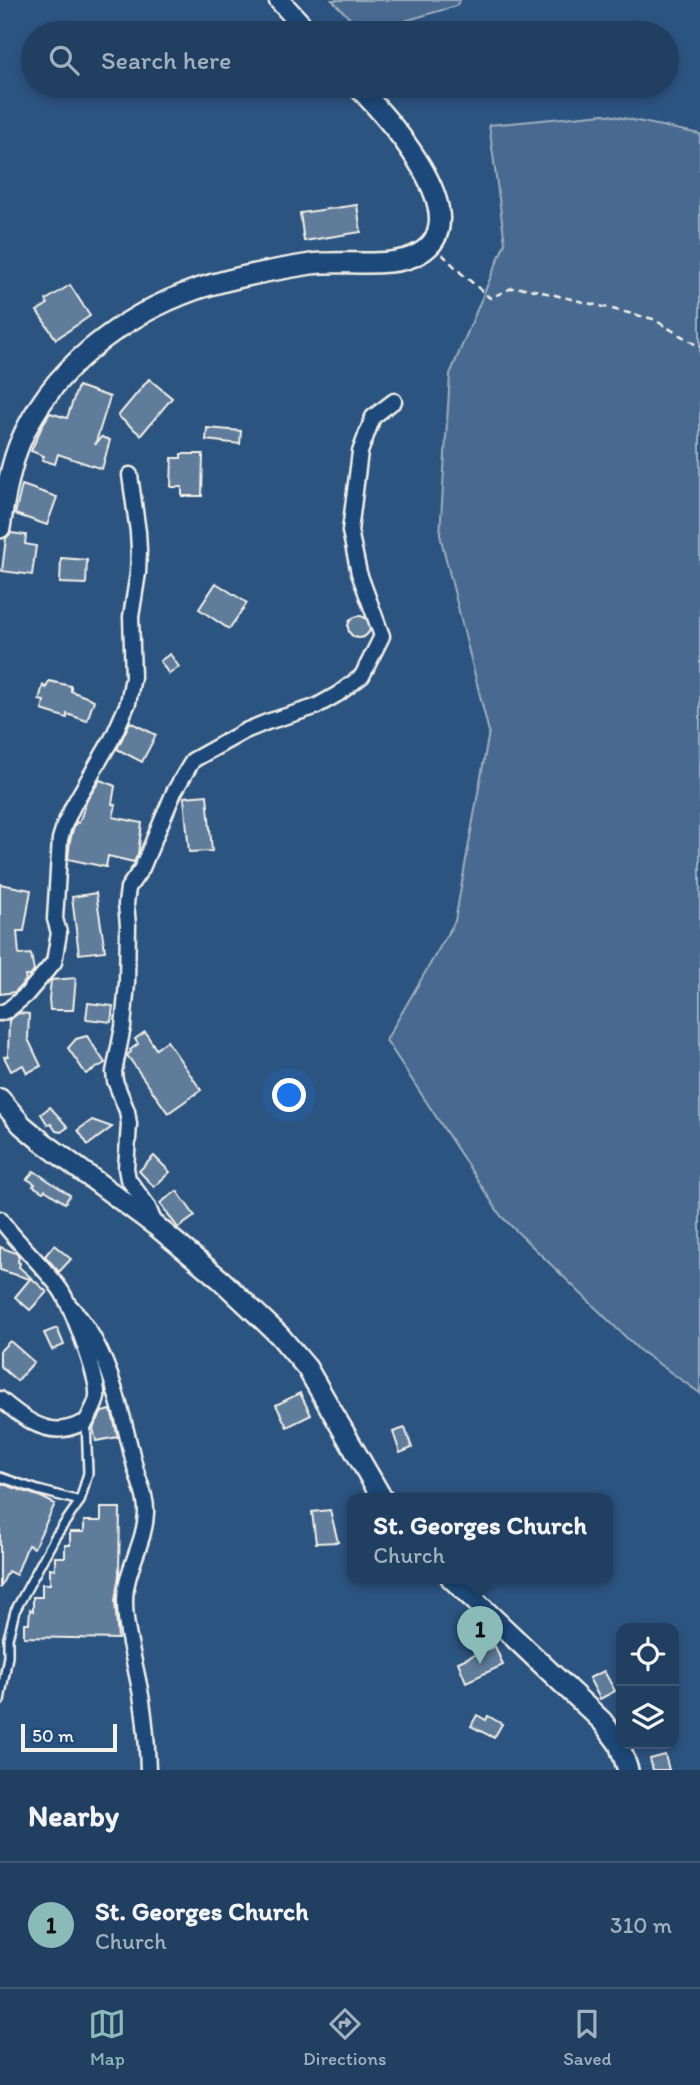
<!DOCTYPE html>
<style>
body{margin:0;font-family:Itim,sans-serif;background:#294667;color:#f1f3f6}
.controls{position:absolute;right:21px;bottom:21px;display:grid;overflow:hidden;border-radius:14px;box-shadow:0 4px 10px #0003}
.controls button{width:63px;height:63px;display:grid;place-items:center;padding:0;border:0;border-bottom:2px solid #3e5876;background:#213f61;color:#f1f3f6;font:35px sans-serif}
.scale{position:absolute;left:21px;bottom:18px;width:96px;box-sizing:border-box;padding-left:7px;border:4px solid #f4f1e8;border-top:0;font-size:19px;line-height:24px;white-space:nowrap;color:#f4f1e8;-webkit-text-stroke:5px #1f4a7a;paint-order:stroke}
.you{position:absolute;left:290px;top:1096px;width:24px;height:24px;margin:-18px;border:5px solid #fff;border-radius:50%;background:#1a73e8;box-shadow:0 0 0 10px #1a73e833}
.badge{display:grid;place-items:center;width:46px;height:46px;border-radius:50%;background:#8bbbb9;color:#111;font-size:23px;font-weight:700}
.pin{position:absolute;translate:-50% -58px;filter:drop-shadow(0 2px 4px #0008)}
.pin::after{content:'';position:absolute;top:37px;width:24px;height:21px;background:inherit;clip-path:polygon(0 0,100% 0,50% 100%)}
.popup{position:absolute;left:347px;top:1493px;width:266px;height:91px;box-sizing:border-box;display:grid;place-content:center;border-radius:14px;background:#213f61;filter:drop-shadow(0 2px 5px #0005);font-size:23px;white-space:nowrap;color:#a2afbd}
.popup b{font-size:26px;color:#f1f3f6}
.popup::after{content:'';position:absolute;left:50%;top:100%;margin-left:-14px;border:14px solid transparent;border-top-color:#213f61}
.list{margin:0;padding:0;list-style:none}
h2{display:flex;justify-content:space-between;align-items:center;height:91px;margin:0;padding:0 28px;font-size:30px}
h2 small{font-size:23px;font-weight:400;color:#a2afbd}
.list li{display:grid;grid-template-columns:46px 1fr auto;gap:21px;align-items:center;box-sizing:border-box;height:126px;padding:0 28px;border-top:2px solid #3e5876}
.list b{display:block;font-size:26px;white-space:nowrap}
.list p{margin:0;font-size:23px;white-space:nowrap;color:#a2afbd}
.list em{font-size:23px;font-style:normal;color:#a2afbd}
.icon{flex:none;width:38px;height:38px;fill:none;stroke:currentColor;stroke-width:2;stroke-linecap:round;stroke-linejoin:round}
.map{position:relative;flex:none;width:700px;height:1770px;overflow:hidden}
.search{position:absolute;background:#213f61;box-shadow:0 4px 10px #0003;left:21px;right:21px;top:21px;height:77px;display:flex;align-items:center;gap:18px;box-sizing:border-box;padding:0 24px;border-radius:38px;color:#a2afbd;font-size:26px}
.sheet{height:217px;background:#213f61}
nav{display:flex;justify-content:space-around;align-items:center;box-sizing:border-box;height:98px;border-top:2px solid #3e5876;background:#213f61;font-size:19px;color:#a2afbd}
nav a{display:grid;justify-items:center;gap:4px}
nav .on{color:#8bbbb9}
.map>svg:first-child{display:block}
.green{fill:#496b90;stroke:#9eaebc;stroke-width:2}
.building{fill:#5e7b9a;stroke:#f4f1e8;stroke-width:2}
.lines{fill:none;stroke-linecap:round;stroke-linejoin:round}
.service-casing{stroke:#f4f1e8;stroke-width:12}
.minor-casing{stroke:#f4f1e8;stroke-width:19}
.secondary-casing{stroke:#f4f1e8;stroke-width:24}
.path{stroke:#f4f1e8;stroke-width:2.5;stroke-dasharray:7 5;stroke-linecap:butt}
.service{stroke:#1f4a7a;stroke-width:7}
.minor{stroke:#1f4a7a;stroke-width:14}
.secondary{stroke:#1f4a7a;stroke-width:19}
</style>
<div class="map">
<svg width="700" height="1770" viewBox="0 0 700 1770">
<rect width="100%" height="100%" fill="#2c5481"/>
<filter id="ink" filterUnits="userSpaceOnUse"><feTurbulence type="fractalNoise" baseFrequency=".0143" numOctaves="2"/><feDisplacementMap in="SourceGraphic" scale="14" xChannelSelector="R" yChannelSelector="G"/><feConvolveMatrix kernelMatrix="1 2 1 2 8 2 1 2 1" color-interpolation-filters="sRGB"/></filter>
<g filter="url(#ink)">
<g class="green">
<path d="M332,0H460L456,6L364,33Z"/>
<path d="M604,114L700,134V1393L639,1350L501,1216L386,1040L455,921L489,732L440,535L450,374L505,243L489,125Z"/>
</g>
<g class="building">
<path d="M357,205L361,232L304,241L300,213Z"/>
<path d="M70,285L90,316L56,339L37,311L48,304L46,300Z"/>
<path d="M149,379L172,398L141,435L118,416Z"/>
<path d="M78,386L110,397L95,445L101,437L110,440L102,469L58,454L55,464L42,460L44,456L31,451L43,424L50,413L67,418Z"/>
<path d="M207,428L241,431L240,444L206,440Z"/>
<path d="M181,454H203L202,496H182V487H171L172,458H181Z"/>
<path d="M22,485L57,497L47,525L15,514Z"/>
<path d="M11,533L26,535L25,544L36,546L32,575L2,571L6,538Z"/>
<path d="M61,558L87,560L86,584L60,583Z"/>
<path d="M216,583L247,603L229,629L199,609Z"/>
<circle cx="359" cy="627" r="11"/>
<path d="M170,654L179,667L169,674L160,661Z"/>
<path d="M49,681L71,686V691L94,700L87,721L67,714V718L42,710L44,701L39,700L43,685L46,688Z"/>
<path d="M130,722L156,735L142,762L117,749Z"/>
<path d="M100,780L115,786L112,804L116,805L113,817L142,823L138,854L134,862L108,856L106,867L68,859L70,841L73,829L76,822L79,823L87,800Z"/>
<path d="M207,795L212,851L189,852L184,797Z"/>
<path d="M0,884L31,890L24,931H17L19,955L31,954L34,971L30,976H25L26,980L15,992L0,994Z"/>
<path d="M96,893L105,951L79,954L72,897Z"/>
<path d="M76,978L73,1010H50L49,999L51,980Z"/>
<path d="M88,1003L113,1006L111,1022L86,1019Z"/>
<path d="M19,1013L29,1014L28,1039L41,1066L27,1073L23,1065L11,1071L4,1057L8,1056L9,1020Z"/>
<path d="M145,1032L156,1049L167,1041L201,1090L168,1113L127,1055L131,1052L130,1050L138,1044L135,1039Z"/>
<path d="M87,1036L105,1063L86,1074L68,1048L76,1039Z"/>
<path d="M50,1107L68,1127L61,1132L56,1131L51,1124L48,1125L41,1114Z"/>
<path d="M92,1120L112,1127L88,1145L78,1130Z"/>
<path d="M154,1156L170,1172L154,1187L139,1171Z"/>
<path d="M34,1171L70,1195L65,1203L45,1190L43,1192L33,1186L35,1184L27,1179Z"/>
<path d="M177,1191L195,1216L178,1228L160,1203Z"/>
<path d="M54,1245L71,1259L59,1272L45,1256Z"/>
<path d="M0,1247L16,1253L19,1256L18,1262L20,1263L19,1267L47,1292L30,1310L15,1297L30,1279L0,1270Z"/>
<path d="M57,1328L64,1345L52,1350L44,1333Z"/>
<path d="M10,1341L34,1362L17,1381L0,1366V1351Z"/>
<path d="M300,1393L311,1415L287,1427L276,1405Z"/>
<path d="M111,1410L118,1437L96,1441L93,1428L102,1412Z"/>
<path d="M405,1428L412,1448L400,1453L393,1432Z"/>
<path d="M0,1483L41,1497L55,1504L34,1548L28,1545L16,1575L8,1571L0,1588Z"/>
<path d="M101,1508H120L119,1575L115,1601L118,1639L24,1637V1623H29L30,1609L33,1611V1597H42V1584H50V1568L55,1569V1557H65V1545H70V1532H84V1521H101Z"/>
<path d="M330,1510L338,1542L316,1543L312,1512Z"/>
<path d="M495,1646L503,1665L466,1682L458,1662Z"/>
<path d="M604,1671L615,1691L600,1699L589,1678Z"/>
<path d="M477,1715L486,1720L488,1716L502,1724L494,1738L471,1726Z"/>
<path d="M665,1755L669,1770H653L650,1759Z"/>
</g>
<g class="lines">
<defs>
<g id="service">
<path d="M0,1477L38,1490L80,1501"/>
<path d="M0,1701L8,1656V1638L15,1611L55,1537L80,1501L88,1473L86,1422"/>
</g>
<g id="minor">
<path d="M0,1013L8,1010L26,995L54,962L59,933L55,919L60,839L64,826L73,806L113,737L128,703L133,677L131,617L138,573L139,550L138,532L130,475"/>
<path d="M0,1219C18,1244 42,1264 60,1289C71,1305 99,1378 97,1397C96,1405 90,1414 86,1422C79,1424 72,1428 64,1429C40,1433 17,1413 0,1399"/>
<path d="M155,1224L147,1205L128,1179L126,1168L129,1124L127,1111L115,1081L114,1072L123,1027L127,983L128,925L126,904L128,888L142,868L174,792L193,760L245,731L267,722L315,707L338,694L362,676L382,636L359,573L350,531L360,452L373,417L394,401"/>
<path d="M70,1306C110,1348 121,1412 135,1467C139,1482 147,1498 146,1513C145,1544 125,1570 125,1601C125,1630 134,1658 139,1685C145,1713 147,1741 148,1770"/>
</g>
<g id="secondary">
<path d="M279,0L309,33"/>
<path d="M0,528C4,500 9,471 19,445C50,369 121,316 197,289C234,277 273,270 311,264C343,259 393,270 420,253C480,218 385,115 357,86"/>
<path d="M0,1099L22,1125L40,1140L156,1226L221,1280L279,1335L307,1368L382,1498"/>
<path d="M451,1578L602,1721L619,1744L628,1770"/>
</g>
</defs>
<use href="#service" class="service-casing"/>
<use href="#minor" class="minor-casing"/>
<use href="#secondary" class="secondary-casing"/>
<path class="path" d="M442,254L461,273L490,298L512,288H526L653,319L700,347"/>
<use href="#service" class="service"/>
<use href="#minor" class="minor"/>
<use href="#secondary" class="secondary"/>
</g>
</g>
</svg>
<div class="controls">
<button><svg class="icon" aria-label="locate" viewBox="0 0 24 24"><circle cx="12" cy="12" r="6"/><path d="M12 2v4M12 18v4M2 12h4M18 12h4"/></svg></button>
<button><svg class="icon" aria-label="layers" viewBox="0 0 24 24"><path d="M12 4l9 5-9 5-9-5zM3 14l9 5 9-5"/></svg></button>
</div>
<div class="scale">50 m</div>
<div class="you"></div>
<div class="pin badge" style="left:480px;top:1664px">1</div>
<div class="popup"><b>St. Georges Church</b>Church</div>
<div class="search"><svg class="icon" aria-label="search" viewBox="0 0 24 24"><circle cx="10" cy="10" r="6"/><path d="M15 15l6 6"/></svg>Search here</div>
</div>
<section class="sheet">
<h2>Nearby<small></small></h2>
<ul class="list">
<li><span class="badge">1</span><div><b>St. Georges Church</b><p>Church</p></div><em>310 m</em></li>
</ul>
</section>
<nav>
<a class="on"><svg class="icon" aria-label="map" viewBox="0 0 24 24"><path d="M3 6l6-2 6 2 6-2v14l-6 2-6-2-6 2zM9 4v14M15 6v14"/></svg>Map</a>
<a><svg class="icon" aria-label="directions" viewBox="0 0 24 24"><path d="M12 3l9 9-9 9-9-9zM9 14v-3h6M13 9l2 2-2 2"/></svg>Directions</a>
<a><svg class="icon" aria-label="saved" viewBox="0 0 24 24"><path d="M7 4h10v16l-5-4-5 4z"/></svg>Saved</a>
</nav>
